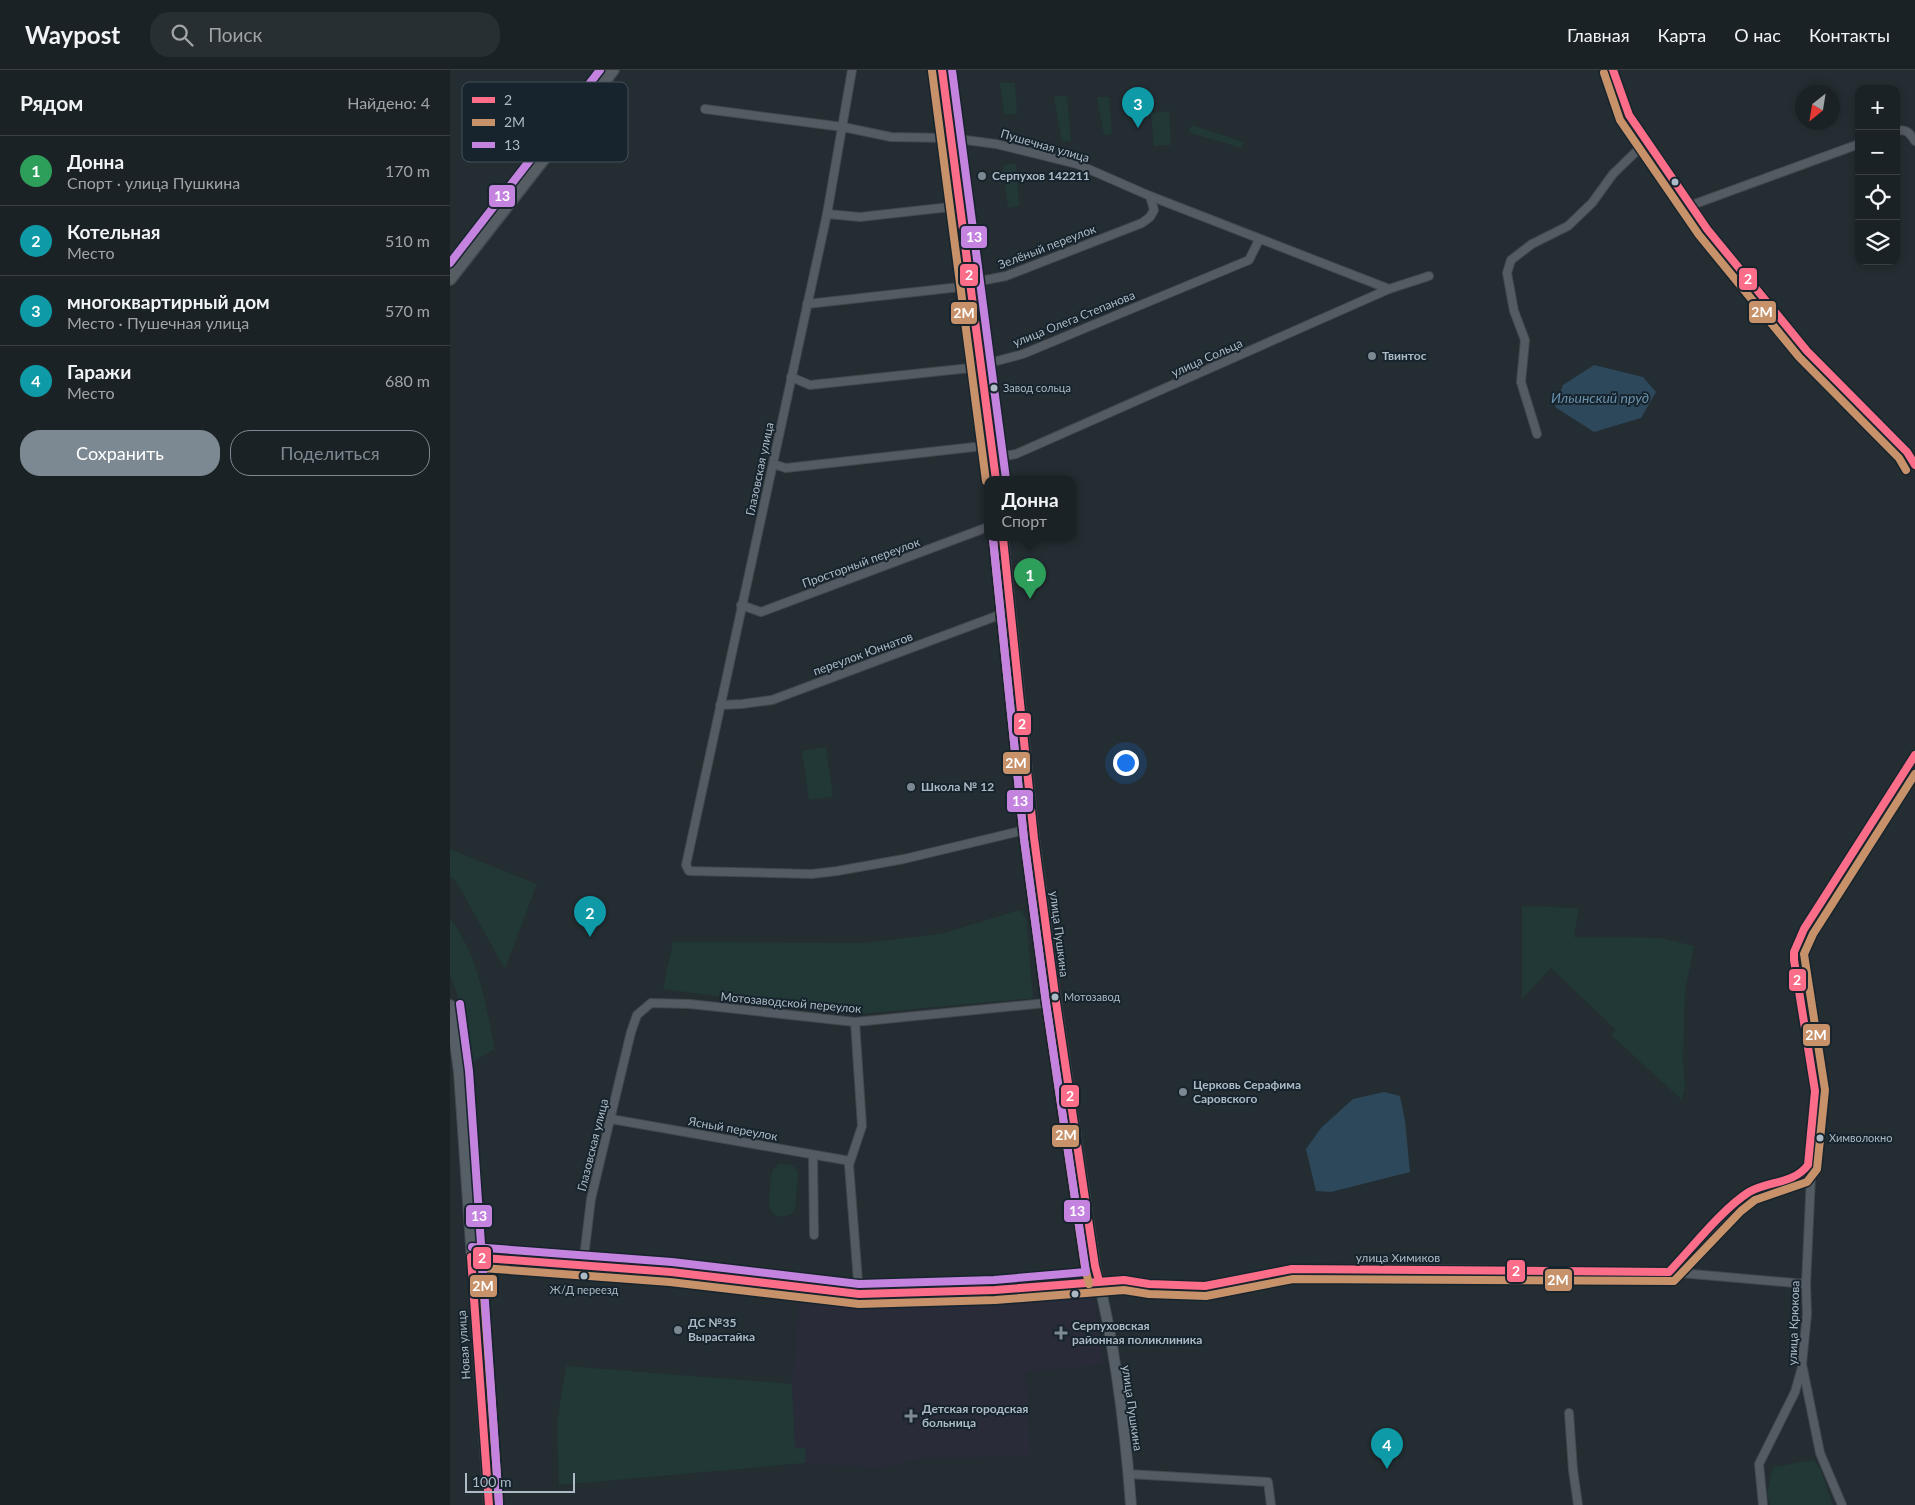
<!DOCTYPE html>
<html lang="ru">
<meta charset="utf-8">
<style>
body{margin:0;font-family:Lato,sans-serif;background:#282f32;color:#f1f3f6}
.controls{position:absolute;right:15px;top:15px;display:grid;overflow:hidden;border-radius:10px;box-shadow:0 2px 8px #0003}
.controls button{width:45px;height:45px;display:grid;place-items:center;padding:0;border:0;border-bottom:1px solid #393f43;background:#1b2226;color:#f1f3f6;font:25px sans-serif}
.compass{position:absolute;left:1345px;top:15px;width:45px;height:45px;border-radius:50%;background:#1b2226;box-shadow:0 2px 8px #0003;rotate:210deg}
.scale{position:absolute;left:15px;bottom:12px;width:110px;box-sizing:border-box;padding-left:5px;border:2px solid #acbac6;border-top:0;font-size:14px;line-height:18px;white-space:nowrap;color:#acbac6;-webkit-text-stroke:4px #17242d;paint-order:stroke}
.you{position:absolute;left:675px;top:692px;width:18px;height:18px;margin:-12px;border:4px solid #fff;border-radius:50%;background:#1a73e8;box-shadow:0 0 0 8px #1a73e833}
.badge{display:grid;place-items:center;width:32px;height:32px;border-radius:50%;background:#7c8992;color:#fff;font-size:16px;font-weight:700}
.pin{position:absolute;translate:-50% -41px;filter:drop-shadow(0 1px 2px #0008)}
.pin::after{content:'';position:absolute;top:26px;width:18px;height:15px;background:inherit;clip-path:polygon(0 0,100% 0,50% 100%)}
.popup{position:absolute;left:534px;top:406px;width:92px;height:65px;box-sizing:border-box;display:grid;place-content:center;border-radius:10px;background:#1b2226;filter:drop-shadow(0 1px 4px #0005);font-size:16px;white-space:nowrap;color:#a0a4a7}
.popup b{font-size:19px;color:#f1f3f6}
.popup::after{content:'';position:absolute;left:50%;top:100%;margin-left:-10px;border:10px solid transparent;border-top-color:#1b2226}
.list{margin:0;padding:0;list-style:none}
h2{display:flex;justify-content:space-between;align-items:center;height:65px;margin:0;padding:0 20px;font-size:21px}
h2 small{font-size:16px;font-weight:400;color:#a0a4a7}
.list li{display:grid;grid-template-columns:32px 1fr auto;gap:15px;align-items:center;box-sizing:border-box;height:70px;padding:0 20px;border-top:1px solid #393f43}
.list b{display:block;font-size:19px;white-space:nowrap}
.list p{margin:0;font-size:16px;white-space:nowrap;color:#a0a4a7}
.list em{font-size:16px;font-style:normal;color:#a0a4a7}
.actions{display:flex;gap:10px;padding:15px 20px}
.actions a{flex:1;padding:11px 0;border:1px solid #7c8992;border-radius:20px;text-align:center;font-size:18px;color:#7c8992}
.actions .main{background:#7c8992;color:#fff}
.icon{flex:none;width:28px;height:28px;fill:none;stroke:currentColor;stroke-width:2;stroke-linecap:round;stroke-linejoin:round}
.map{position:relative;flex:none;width:1465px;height:1435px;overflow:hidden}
header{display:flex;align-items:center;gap:30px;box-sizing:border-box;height:70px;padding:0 25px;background:#1b2226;border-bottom:1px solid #393f43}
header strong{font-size:24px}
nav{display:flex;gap:28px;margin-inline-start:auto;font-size:18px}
.search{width:350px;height:45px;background:#282f32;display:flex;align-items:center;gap:12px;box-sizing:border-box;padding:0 18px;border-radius:20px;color:#a0a4a7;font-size:19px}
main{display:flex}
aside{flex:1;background:#1b2226}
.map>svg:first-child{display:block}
.medical{fill:#292b39}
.green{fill:#213837}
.water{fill:#2d485b}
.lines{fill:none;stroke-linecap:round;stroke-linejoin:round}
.street-casing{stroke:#42494d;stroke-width:10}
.secondary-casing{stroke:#42494d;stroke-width:12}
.primary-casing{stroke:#414a4f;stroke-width:14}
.street{stroke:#545b62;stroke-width:8}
.secondary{stroke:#575f66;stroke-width:10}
.primary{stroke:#565d63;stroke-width:11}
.bus-1-casing{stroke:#17242d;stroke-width:11}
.bus-2-casing{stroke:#17242d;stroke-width:11}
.bus-3-casing{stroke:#17242d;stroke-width:11}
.bus-1{stroke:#fb6d88;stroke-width:8}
.bus-2{stroke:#c7916a;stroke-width:8}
.bus-3{stroke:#c483df;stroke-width:8}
.poi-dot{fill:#7c8992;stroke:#17242d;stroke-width:2}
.bus-dot{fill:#acbac6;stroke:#17242d;stroke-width:2}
.labels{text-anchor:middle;stroke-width:4;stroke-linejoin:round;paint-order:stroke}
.bus-label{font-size:11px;fill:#acbac6;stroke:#17242d;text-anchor:start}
.street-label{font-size:12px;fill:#acbac6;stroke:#17242d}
.poi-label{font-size:12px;font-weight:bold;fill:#acbac6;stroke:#17242d;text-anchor:start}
.water-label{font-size:14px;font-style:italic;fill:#6991ac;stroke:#17242d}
.key{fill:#17242d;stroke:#44515b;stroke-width:1}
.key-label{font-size:14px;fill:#acbac6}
.line-badge{stroke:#17242d;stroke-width:2}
.badge-label{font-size:14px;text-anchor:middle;font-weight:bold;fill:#fff}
</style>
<header>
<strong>Waypost</strong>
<div class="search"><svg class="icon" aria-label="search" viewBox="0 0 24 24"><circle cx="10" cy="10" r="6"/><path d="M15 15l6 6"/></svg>Поиск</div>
<nav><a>Главная</a><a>Карта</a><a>О нас</a><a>Контакты</a></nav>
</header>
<main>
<aside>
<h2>Рядом<small>Найдено: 4</small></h2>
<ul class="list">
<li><span class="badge" style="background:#2e9e5b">1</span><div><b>Донна</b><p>Спорт · улица Пушкина</p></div><em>170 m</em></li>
<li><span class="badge" style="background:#0f9aa8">2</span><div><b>Котельная</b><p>Место</p></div><em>510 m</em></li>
<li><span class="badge" style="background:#0f9aa8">3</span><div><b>многоквартирный дом</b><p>Место · Пушечная улица</p></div><em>570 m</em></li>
<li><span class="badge" style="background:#0f9aa8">4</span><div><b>Гаражи</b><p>Место</p></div><em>680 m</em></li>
</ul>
<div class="actions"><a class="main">Сохранить</a><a>Поделиться</a></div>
</aside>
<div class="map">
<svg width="1465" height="1435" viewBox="0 0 1465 1435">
<rect width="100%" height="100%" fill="#242d32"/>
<path class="medical" d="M644,1227L654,1295L576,1302L581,1386L472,1388L430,1398L355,1393L356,1378H345L342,1314L349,1231L409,1235L569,1231Z"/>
<g class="green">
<path d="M550,13H565L567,44H554Z"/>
<path d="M604,26H617L621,71L612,72Z"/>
<path d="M647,27H659L662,64L654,65Z"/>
<path d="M719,41L721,75L704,76L701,43Z"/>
<path d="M742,55L794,72L792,78L738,62Z"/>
<path d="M566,93L569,136L558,138L553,95Z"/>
<path d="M376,677L383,726L359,730L352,681Z"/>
<path d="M0,779L87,814L55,899L7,813L0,807Z"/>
<path d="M1072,836L1129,838L1124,867L1211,868L1244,876L1235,921L1233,989L1235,1016L1232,1030L1161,965L1166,960L1101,898L1072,929Z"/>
<path d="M570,840L576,847L583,928L409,944L213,919L223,872L414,873L490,864Z"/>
<path d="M0,848C28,885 36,934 45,979L16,996L13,956L8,926L0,906Z"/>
<path d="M329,1094C339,1094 346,1094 348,1104L345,1138L342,1144C310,1156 321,1118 322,1101Z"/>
<path d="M116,1296L342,1314L345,1378H356L355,1393L109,1415L107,1354Z"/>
<path d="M1364,1390L1370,1398L1383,1435H1320L1317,1425L1323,1397Z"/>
</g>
<g class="water">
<path d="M1144,295L1193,307L1206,322L1191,348L1144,362L1105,337L1113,315Z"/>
<path d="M934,1022L950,1026L955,1051L960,1102L881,1122L866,1121L856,1079L871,1058L903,1029Z"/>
</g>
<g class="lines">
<defs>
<g id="street">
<path d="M402,0L377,144L236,795L239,801L362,804L387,801L454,789L583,758"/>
<path d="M1163,0L1179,45L1257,159L1357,281L1457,382L1465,395"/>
<path d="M255,39L393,57L441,67L500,68L546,74L627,94L700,126L939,219"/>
<path d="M1446,61C1456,58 1460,63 1465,71"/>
<path d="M1242,135L1409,74"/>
<path d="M377,144L410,147L500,137L509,133"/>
<path d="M357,234L510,217L520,213L556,206L692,153L700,147L704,140L700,126"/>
<path d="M341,307L360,315L520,298L573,284L799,190L809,170"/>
<path d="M1087,364L1071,312L1075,270L1064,241L1057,203L1061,190L1082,174L1118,156L1142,133L1163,104L1197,71"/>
<path d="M543,388L566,384L939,219L979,206"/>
<path d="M323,394L336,398L542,375"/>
<path d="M291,535L311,542L538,457"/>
<path d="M270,635L292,634L322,630L552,544L560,538"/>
<path d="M405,952L412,1056L399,1095L409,1224"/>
<path d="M161,1049L400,1091"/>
<path d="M363,1085L364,1165"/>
<path d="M21,1187L221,1202L409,1224L545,1220L674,1210L699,1214L755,1216L842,1199H968L1219,1202L1356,1214"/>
<path d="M133,1195L141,1129L181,962L187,945L201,933L240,934L405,952L606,932"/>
<path d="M1219,1202L1284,1133L1301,1121L1333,1111L1352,1103L1358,1095"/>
<path d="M1119,1343L1123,1400L1128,1435"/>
<path d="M678,1404L818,1412L821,1435"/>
<path d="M1313,1435L1309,1394L1345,1322L1352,1297"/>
<path d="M1392,1435L1370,1383L1352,1294L1357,1244L1356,1214L1361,1106L1358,1095L1365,1021L1364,1007L1344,890V882L1354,859L1465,685"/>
</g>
<g id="secondary">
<path d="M492,0L546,410"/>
<path d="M553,468L584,768L606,932L645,1196C665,1273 675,1355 681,1435"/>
<path d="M0,935L9,1002L39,1435"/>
</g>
<path id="primary" d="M0,209L163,0"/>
</defs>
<use href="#street" class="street-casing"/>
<use href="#secondary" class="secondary-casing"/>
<use href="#primary" class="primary-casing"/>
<use href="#street" class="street"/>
<use href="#secondary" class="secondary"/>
<use href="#primary" class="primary"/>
<defs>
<g id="bus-1">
<path d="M492,0L546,410"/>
<path d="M1163,0L1179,45L1257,159L1357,281L1457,382L1465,395"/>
<path d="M553,468L584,768L606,932L645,1196L649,1211"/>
<path d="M39,1435L21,1187L221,1202L409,1224L545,1220L674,1210L699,1214L755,1216L842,1199L1219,1202C1242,1178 1272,1139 1299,1122C1318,1111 1344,1114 1358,1095L1365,1021L1344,890V882L1354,859L1465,685"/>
</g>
<g id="bus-2">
<path d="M482,1L536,411"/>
<path d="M1154,3L1170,50L1249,165L1349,287L1449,388L1456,400"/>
<path d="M543,469L574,769L596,933L635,1197L639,1214"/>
<path d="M49,1434L32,1198L220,1212L409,1234L545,1230L674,1220L699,1224L756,1226L843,1209L1224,1211L1291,1141L1305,1130L1357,1112L1367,1099L1375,1020L1354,884L1363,864L1465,704"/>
</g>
<g id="bus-3">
<path d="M502,0L556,409"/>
<path d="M0,193L150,0"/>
<path d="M10,934L19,1001L49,1434"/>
<path d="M22,1177L222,1192L409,1214L544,1210L636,1202L596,933L574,769L543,469"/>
</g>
</defs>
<use href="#bus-1" class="bus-1-casing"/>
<use href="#bus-2" class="bus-2-casing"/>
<use href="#bus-3" class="bus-3-casing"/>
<use href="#bus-1" class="bus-1"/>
<use href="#bus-2" class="bus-2"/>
<use href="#bus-3" class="bus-3"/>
</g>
<g class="poi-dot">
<circle cx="532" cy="106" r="5"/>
<circle cx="922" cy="286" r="5"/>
<circle cx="461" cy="717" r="5"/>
<circle cx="733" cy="1022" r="5"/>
<circle cx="228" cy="1260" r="5"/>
<path d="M608.5 1255.5h5v5h5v5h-5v5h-5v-5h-5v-5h5z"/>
<path d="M458.5 1338.5h5v5h5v5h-5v5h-5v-5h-5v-5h5z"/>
</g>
<g class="bus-dot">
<circle cx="1225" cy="112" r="4.5"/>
<circle cx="544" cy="318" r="4.5"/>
<circle cx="605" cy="927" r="4.5"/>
<circle cx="1370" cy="1068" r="4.5"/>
<circle cx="134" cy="1206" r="4.5"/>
<circle cx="625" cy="1224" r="4.5"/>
</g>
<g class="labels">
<g class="bus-label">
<text x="553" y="322">Завод сольца</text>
<text x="614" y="931">Мотозавод</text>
<text x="1379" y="1072">Химволокно</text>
<text x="134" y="1224" text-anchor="middle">Ж/Д переезд</text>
</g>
<g class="street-label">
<text transform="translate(595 76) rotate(16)" y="4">Пушечная улица</text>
<text transform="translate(597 177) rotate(-21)" y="4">Зелёный переулок</text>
<text transform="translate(624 249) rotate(-22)" y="4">улица Олега Степанова</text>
<text transform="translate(757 288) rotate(-24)" y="4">улица Сольца</text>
<text transform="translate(310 399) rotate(-78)" y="4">Глазовская улица</text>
<text transform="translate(411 493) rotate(-20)" y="4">Просторный переулок</text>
<text transform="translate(413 584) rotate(-20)" y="4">переулок Юннатов</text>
<text transform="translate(609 864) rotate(83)" y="4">улица Пушкина</text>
<text transform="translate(341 933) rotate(5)" y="4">Мотозаводской переулок</text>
<text transform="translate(283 1059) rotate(10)" y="4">Ясный переулок</text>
<text transform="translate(143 1075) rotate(-76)" y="4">Глазовская улица</text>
<text x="948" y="1192">улица Химиков</text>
<text transform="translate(1344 1253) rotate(-88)" y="4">улица Крюкова</text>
<text transform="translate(14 1275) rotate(-94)" y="4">Новая улица</text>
<text transform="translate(682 1338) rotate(82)" y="4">улица Пушкина</text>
</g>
<g class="poi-label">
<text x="542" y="110">Серпухов 142211</text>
<text x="932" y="290">Твинтос</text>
<text x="471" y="721">Школа № 12</text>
<text x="743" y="1019">Церковь Серафима<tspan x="743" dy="14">Саровского</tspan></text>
<text x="238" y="1257">ДС №35<tspan x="238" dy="14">Вырастайка</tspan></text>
<text x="622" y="1260">Серпуховская<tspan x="622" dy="14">районная поликлиника</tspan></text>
<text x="472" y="1343">Детская городская<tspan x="472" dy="14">больница</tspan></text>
</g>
<g class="water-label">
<text x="1150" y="333">Ильинский пруд</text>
</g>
</g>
<rect x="12" y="12" width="166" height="80" rx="8" class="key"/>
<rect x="22" y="27" width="23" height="6" fill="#fb6d88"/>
<rect x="22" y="49" width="23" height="7" fill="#c7916a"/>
<rect x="22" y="72" width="23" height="6" fill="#c483df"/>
<g class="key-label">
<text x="54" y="35">2</text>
<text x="54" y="57">2М</text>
<text x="54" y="80">13</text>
</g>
<g class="line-badge">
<rect x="38" y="114" width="28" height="24" rx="5" fill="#c483df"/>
<rect x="510" y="155" width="28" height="24" rx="5" fill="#c483df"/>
<rect x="509" y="193" width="20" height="24" rx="5" fill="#fb6d88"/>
<rect x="1288" y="197" width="20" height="24" rx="5" fill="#fb6d88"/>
<rect x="1298" y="230" width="29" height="24" rx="5" fill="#c7916a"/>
<rect x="500" y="231" width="28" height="24" rx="5" fill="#c7916a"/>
<rect x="563" y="642" width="19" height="24" rx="5" fill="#fb6d88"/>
<rect x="552" y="681" width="29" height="24" rx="5" fill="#c7916a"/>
<rect x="556" y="719" width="28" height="24" rx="5" fill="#c483df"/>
<rect x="1338" y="898" width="19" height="24" rx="5" fill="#fb6d88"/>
<rect x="1352" y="953" width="29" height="24" rx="5" fill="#c7916a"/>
<rect x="610" y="1014" width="20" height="24" rx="5" fill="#fb6d88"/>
<rect x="601" y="1054" width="29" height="24" rx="5" fill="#c7916a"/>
<rect x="613" y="1129" width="28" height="24" rx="5" fill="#c483df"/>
<rect x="15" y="1134" width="28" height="24" rx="5" fill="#c483df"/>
<rect x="22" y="1176" width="20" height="24" rx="5" fill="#fb6d88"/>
<rect x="1056" y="1189" width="20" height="24" rx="5" fill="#fb6d88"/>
<rect x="1094" y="1198" width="29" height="24" rx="5" fill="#c7916a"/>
<rect x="19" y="1204" width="29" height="24" rx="5" fill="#c7916a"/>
</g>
<g class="badge-label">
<text x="52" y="131">13</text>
<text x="524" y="172">13</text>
<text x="519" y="210">2</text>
<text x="1298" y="214">2</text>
<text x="1312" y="247">2М</text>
<text x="514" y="248">2М</text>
<text x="572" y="659">2</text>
<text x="566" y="698">2М</text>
<text x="570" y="736">13</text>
<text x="1347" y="915">2</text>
<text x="1366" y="970">2М</text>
<text x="620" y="1031">2</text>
<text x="616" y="1070">2М</text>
<text x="627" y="1146">13</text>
<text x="29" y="1151">13</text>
<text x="32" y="1193">2</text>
<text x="1066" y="1206">2</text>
<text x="1108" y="1215">2М</text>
<text x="33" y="1221">2М</text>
</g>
</svg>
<div class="controls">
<button>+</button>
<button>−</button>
<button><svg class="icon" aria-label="locate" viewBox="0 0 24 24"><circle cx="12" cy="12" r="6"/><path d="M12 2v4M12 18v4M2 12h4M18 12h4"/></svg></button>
<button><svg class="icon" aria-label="layers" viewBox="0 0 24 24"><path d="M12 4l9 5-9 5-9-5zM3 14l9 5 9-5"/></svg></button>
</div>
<svg class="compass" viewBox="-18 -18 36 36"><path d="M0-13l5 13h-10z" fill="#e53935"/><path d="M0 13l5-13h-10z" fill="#a0a4a7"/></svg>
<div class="scale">100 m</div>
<div class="you"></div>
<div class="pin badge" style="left:580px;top:529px;background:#2e9e5b">1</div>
<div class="popup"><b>Донна</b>Спорт</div>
<div class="pin badge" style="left:140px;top:867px;background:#0f9aa8">2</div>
<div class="pin badge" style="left:688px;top:58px;background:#0f9aa8">3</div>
<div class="pin badge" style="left:937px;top:1399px;background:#0f9aa8">4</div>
</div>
</main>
